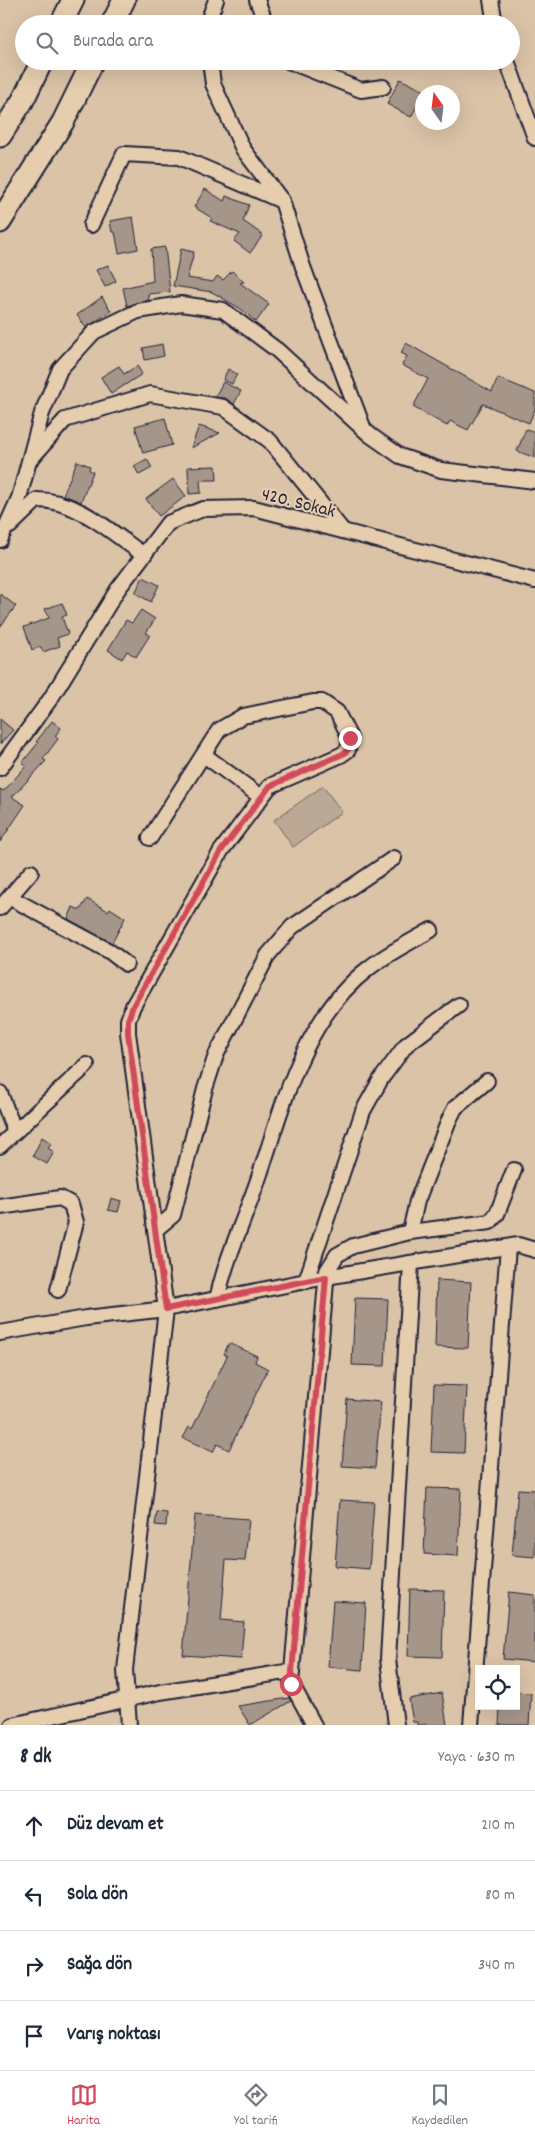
<!DOCTYPE html>
<html lang="tr">
<meta charset="utf-8">
<style>
body{margin:0;font-family:Dekko,sans-serif;background:#f2f2f3;color:#1f2937}
.controls{position:absolute;right:15px;bottom:15px;display:grid;overflow:hidden;border-radius:0px;box-shadow:0 5px 20px #0002}
.controls button{width:45px;height:45px;display:grid;place-items:center;padding:0;border:0;border-bottom:1px solid #e0e1e3;background:#fff;color:#1f2937;font:25px sans-serif}
.compass{position:absolute;left:415px;top:85px;width:45px;height:45px;border-radius:50%;background:#fff;box-shadow:0 5px 20px #0002;rotate:346deg}
.stop{position:absolute;width:15px;height:15px;margin:-11px;border:4px solid #d1495b;border-radius:50%;background:#fff}
.stop.end{background:#d1495b;border-color:#fff;box-shadow:0 1px 5px #0008}
.list{margin:0;padding:0;list-style:none}
h2{display:flex;justify-content:space-between;align-items:center;height:65px;margin:0;padding:0 20px;font-size:21px}
h2 small{font-size:16px;font-weight:400;color:#747a83}
.list li{display:grid;grid-template-columns:32px 1fr auto;gap:15px;align-items:center;box-sizing:border-box;height:70px;padding:0 20px;border-top:1px solid #e0e1e3}
.list b{display:block;font-size:19px;white-space:nowrap}
.list em{font-size:16px;font-style:normal;color:#747a83}
.icon{flex:none;width:28px;height:28px;fill:none;stroke:currentColor;stroke-width:2;stroke-linecap:round;stroke-linejoin:round}
.map{position:relative;flex:none;width:535px;height:1725px;overflow:hidden}
.search{position:absolute;background:#fff;box-shadow:0 5px 20px #0002;left:15px;right:15px;top:15px;height:55px;display:flex;align-items:center;gap:12px;box-sizing:border-box;padding:0 18px;border-radius:28px;color:#747a83;font-size:19px}
.sheet{height:345px;background:#fff}
nav{display:flex;justify-content:space-around;align-items:center;box-sizing:border-box;height:70px;border-top:1px solid #e0e1e3;background:#fff;font-size:14px;color:#747a83}
nav a{display:grid;justify-items:center;gap:2px}
nav .on{color:#d1495b}
.map>svg:first-child{display:block}
.green{fill:#bba895;stroke:#6e6568}
.building{fill:#a69689;stroke:#22223b}
.lines{fill:none;stroke-linecap:round;stroke-linejoin:round}
.minor-casing{stroke:#22223b;stroke-width:18}
.highway-casing{stroke:#22223b;stroke-width:25}
.minor{stroke:#e6cdae;stroke-width:14}
.highway{stroke:#e6cdae;stroke-width:21}
.route{stroke:#d1495b;stroke-width:6}
.labels{text-anchor:middle;stroke-width:4;stroke-linejoin:round;paint-order:stroke}
.street-label{font-size:19px;fill:#22223b;stroke:#e6cdae}
</style>
<div class="map">
<svg width="535" height="1725" viewBox="0 0 535 1725">
<rect width="100%" height="100%" fill="#dac3a7"/>
<filter id="ink" filterUnits="userSpaceOnUse"><feTurbulence type="fractalNoise" baseFrequency=".02" numOctaves="2"/><feDisplacementMap in="SourceGraphic" scale="10" xChannelSelector="R" yChannelSelector="G"/><feConvolveMatrix kernelMatrix="1 2 1 2 8 2 1 2 1" color-interpolation-filters="sRGB"/></filter>
<g filter="url(#ink)">
<path class="green" d="M323,786L342,812L293,847L274,820Z"/>
<g class="building">
<path d="M400,79L425,91L411,117L387,104Z"/>
<path d="M205,189L224,201L226,196L249,205L243,221L263,235L250,253L234,241L240,234L210,221L212,218L194,207Z"/>
<path d="M133,217L138,249L119,253L115,232H112L110,221Z"/>
<path d="M165,247L170,292L148,294L149,300L127,306L123,288L153,281L151,249Z"/>
<path d="M181,249L194,252L187,278L213,282L217,276L223,280L232,271L244,282L240,283L269,304L256,322L241,309L212,292L173,286Z"/>
<path d="M108,265L116,281L105,287L96,270Z"/>
<path d="M102,297L111,311L86,328L77,315Z"/>
<path d="M406,343L492,392L498,378L535,393V409L529,423L483,404L468,430L450,421L447,426L413,407L428,379L402,365L407,356L401,353Z"/>
<path d="M162,344L164,356L145,360L143,348Z"/>
<path d="M119,366L124,374L137,366L142,374L111,394L101,377Z"/>
<path d="M228,369L237,374L232,384L223,380Z"/>
<path d="M223,382L241,391L234,404L225,398L215,397Z"/>
<path d="M165,418L172,445L143,453L135,426Z"/>
<path d="M199,426L220,433L191,448Z"/>
<path d="M526,429L535,432V458L517,451Z"/>
<path d="M147,459L152,468L139,475L134,466Z"/>
<path d="M77,461L90,466L89,470L93,472L81,502L63,495Z"/>
<path d="M216,466L217,480H200L201,493L189,494L188,467Z"/>
<path d="M173,479L186,496L159,516L146,499Z"/>
<path d="M143,577L159,585L151,602L135,593Z"/>
<path d="M0,594L16,606L0,627Z"/>
<path d="M62,603L67,615L62,617L68,634L57,638L60,646L43,652L41,647L32,650L24,627L49,618L45,609Z"/>
<path d="M141,610L155,619L146,633L150,635L136,657L127,651L122,659L108,650L126,620L132,623Z"/>
<path d="M0,719L13,730L0,744Z"/>
<path d="M52,721L61,728L55,736L58,739L43,759L46,761L12,797L25,805L0,842V789L4,791L26,766L22,763L38,743L36,742Z"/>
<path d="M87,899L108,911L110,908L125,918L112,943L68,919L73,907L80,910Z"/>
<path d="M42,1137L51,1143L48,1148L54,1152L47,1164L33,1156Z"/>
<path d="M111,1198L121,1201L118,1212L108,1210Z"/>
<path d="M437,1280L471,1282L468,1348L435,1347Z"/>
<path d="M355,1298L388,1299L385,1366L352,1365Z"/>
<path d="M229,1343L257,1356L255,1362L268,1369L229,1450L217,1444L213,1452L183,1438L189,1427L192,1429L227,1356L224,1354Z"/>
<path d="M434,1385L467,1386L464,1453L431,1452Z"/>
<path d="M347,1399L381,1402L375,1468L342,1466Z"/>
<path d="M427,1488L461,1489L458,1556L424,1554Z"/>
<path d="M518,1489L535,1490V1557L512,1555Z"/>
<path d="M340,1500L374,1502L369,1569L335,1566Z"/>
<path d="M157,1512L167,1513L166,1526L155,1525Z"/>
<path d="M195,1515L249,1519L245,1561L226,1560L221,1620L244,1622L241,1659L183,1655Z"/>
<path d="M410,1589L444,1590L442,1657L408,1656Z"/>
<path d="M509,1592L535,1595V1662L503,1659Z"/>
<path d="M333,1601L366,1603L362,1670L328,1667Z"/>
<path d="M516,1692L531,1693L529,1725H499L500,1706H516Z"/>
<path d="M442,1693L447,1725H417V1722H413L409,1699Z"/>
<path d="M289,1698L291,1701L250,1725L238,1706Z"/>
</g>
<g class="lines">
<defs>
<g id="minor">
<path d="M257,0L266,24"/>
<path d="M491,0L495,24"/>
<path d="M207,24L216,0"/>
<path d="M210,61L213,84L243,149L282,201L303,267L363,427"/>
<path d="M288,61L361,90L383,87"/>
<path d="M507,61L535,138"/>
<path d="M91,225L124,154L179,157L282,201"/>
<path d="M30,460L65,420L150,394L223,407L270,441L343,531"/>
<path d="M10,526L37,500C78,500 112,533 144,555"/>
<path d="M0,540L19,498L42,413L60,369L94,332L138,311L181,304L223,310L277,350L370,435L400,456L441,470L535,481"/>
<path d="M204,755L261,797"/>
<path d="M0,768L51,698L118,589L168,523L203,509L254,508L535,581"/>
<path d="M11,898L109,951L126,964"/>
<path d="M0,908L31,872"/>
<path d="M0,1093L15,1132"/>
<path d="M0,1146L87,1065"/>
<path d="M0,1207L60,1198L71,1204L76,1222L58,1290"/>
<path d="M155,1230L173,1215L205,1089L216,1055L268,955L292,927L394,858"/>
<path d="M410,1232L417,1201L449,1120L455,1108L487,1081"/>
<path d="M306,1281L363,1111L381,1079L406,1045L459,1005"/>
<path d="M217,1299C226,1258 244,1220 258,1180C283,1106 303,1018 369,968C388,953 411,942 431,930"/>
<path d="M0,1333L86,1318L166,1309L326,1277L518,1245L535,1250"/>
<path d="M12,1725L160,1692L292,1671"/>
<path d="M129,1725L125,1670L166,1309L128,1033V1020L133,1006L221,851L270,786L341,755L348,750L350,738L337,712L322,702H313L243,716L219,730L150,838"/>
<path d="M314,1725L291,1683L327,1271L337,1255L353,1246L410,1232L490,1222L497,1214L514,1170"/>
<path d="M396,1725L388,1659L411,1263"/>
<path d="M471,1725L508,1247"/>
</g>
<g id="highway">
<path d="M61,24L73,0"/>
<path d="M112,24L124,0"/>
<path d="M0,136L23,100L42,61"/>
<path d="M0,222L63,122L93,61"/>
</g>
</defs>
<use href="#minor" class="minor-casing"/>
<use href="#highway" class="highway-casing"/>
<use href="#minor" class="minor"/>
<use href="#highway" class="highway"/>
</g>
</g>
<g class="lines" filter="url(#ink)">
<path class="route" d="M291,1684L326,1277L166,1309L128,1033V1020L133,1006L221,851L270,786L345,753L350,746V738"/>
</g>
<g class="labels">
<g class="street-label">
<text transform="translate(299 501) rotate(14)" y="7">420. Sokak</text>
</g>
</g>
</svg>
<div class="controls">
<button><svg class="icon" aria-label="locate" viewBox="0 0 24 24"><circle cx="12" cy="12" r="6"/><path d="M12 2v4M12 18v4M2 12h4M18 12h4"/></svg></button>
</div>
<svg class="compass" viewBox="-18 -18 36 36"><path d="M0-13l5 13h-10z" fill="#e53935"/><path d="M0 13l5-13h-10z" fill="#747a83"/></svg>
<div class="stop" style="left:291px;top:1684px"></div>
<div class="stop end" style="left:350px;top:738px"></div>
<div class="search"><svg class="icon" aria-label="search" viewBox="0 0 24 24"><circle cx="10" cy="10" r="6"/><path d="M15 15l6 6"/></svg>Burada ara</div>
</div>
<section class="sheet">
<h2>8 dk<small>Yaya · 630 m</small></h2>
<ul class="list">
<li><svg class="icon" aria-label="ahead" viewBox="0 0 24 24"><path d="M12 20V5M6 11l6-6 6 6"/></svg><div><b>Düz devam et</b></div><em>210 m</em></li>
<li><svg class="icon" aria-label="left" viewBox="0 0 24 24"><path d="M17 20v-9H6M10 6l-5 5 5 5"/></svg><div><b>Sola dön</b></div><em>80 m</em></li>
<li><svg class="icon" aria-label="right" viewBox="0 0 24 24"><path d="M7 20v-9h11M14 6l5 5-5 5"/></svg><div><b>Sağa dön</b></div><em>340 m</em></li>
<li><svg class="icon" aria-label="arrive" viewBox="0 0 24 24"><path d="M6 21V4h12l-3 4 3 4H6"/></svg><div><b>Varış noktası</b></div></li>
</ul>
</section>
<nav>
<a class="on"><svg class="icon" aria-label="map" viewBox="0 0 24 24"><path d="M3 6l6-2 6 2 6-2v14l-6 2-6-2-6 2zM9 4v14M15 6v14"/></svg>Harita</a>
<a><svg class="icon" aria-label="directions" viewBox="0 0 24 24"><path d="M12 3l9 9-9 9-9-9zM9 14v-3h6M13 9l2 2-2 2"/></svg>Yol tarifi</a>
<a><svg class="icon" aria-label="saved" viewBox="0 0 24 24"><path d="M7 4h10v16l-5-4-5 4z"/></svg>Kaydedilen</a>
</nav>
